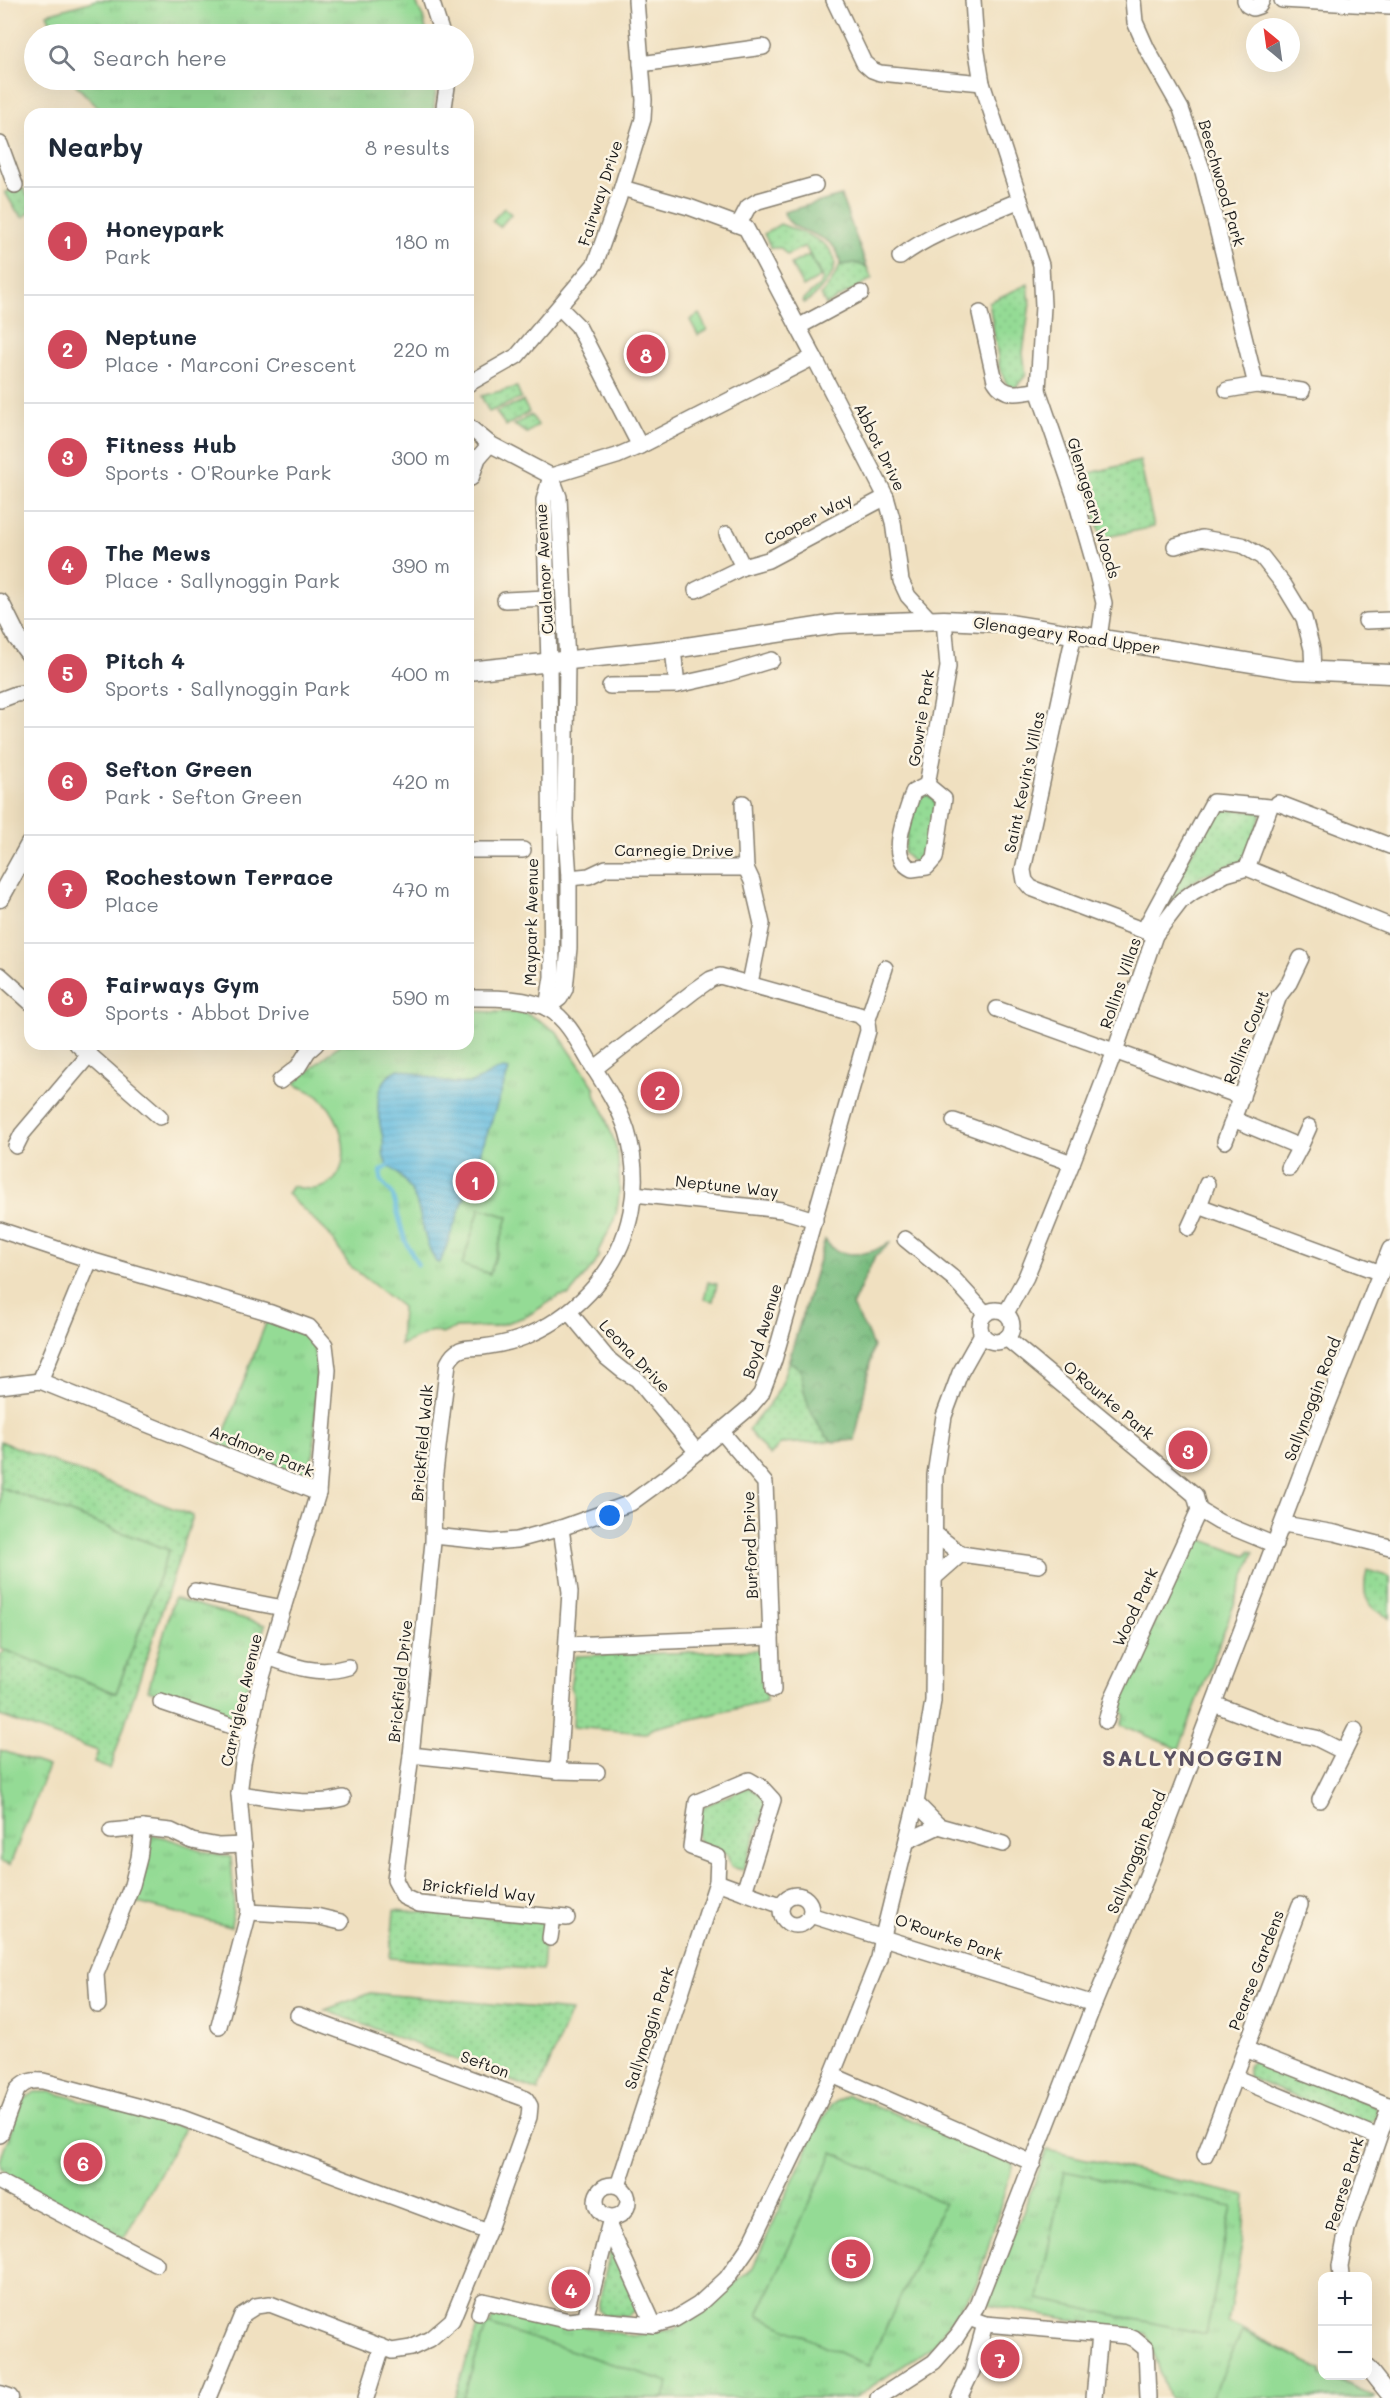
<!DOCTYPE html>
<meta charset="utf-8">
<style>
body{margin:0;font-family:Mali,sans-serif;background:#f6f6f7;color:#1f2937}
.controls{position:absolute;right:18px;bottom:18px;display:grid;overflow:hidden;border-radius:12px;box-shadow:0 6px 24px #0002}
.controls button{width:54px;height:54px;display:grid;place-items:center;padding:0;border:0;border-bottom:2px solid #e0e1e3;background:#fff;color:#1f2937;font:30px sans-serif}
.compass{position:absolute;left:1246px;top:18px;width:54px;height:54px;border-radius:50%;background:#fff;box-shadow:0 6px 24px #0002;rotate:331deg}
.you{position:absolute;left:610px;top:1516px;width:21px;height:21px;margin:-15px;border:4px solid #fff;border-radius:50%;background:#1a73e8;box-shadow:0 0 0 9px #1a73e833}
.badge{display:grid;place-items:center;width:39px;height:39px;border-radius:50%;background:#d1495b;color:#fff;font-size:20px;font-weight:700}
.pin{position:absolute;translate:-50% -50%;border:3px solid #fff;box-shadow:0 2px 6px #0006}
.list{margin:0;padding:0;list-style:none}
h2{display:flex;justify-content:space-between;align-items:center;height:78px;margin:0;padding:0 24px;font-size:26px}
h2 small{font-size:20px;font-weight:400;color:#747a83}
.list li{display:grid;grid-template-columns:39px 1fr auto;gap:18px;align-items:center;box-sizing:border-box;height:108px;padding:0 24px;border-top:2px solid #e0e1e3}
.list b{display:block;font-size:22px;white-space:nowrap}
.list p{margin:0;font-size:20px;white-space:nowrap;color:#747a83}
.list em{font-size:20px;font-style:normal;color:#747a83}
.icon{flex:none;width:33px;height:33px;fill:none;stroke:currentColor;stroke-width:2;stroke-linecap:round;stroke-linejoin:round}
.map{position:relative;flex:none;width:1390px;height:2398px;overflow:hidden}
.search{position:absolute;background:#fff;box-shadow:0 6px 24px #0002;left:24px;top:24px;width:450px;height:66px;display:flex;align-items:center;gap:15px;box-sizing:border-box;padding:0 21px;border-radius:33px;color:#747a83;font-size:22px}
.panel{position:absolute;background:#fff;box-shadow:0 6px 24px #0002;left:24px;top:108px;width:450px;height:942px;border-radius:18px}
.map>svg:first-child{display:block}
.grass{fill:url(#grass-dots);stroke:#587c58;stroke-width:1.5}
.forest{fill:url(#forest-crowns);stroke:#4a6c4d;stroke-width:1.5}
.park{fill:url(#park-tufts);stroke:#587c58;stroke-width:1.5}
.pitch{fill:#94db95;stroke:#587c58;stroke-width:1.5}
.water{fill:url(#water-rules);stroke:#3f6c7e;stroke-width:1.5}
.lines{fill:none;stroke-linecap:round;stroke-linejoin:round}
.stream{stroke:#62bbdf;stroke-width:4}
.minor-casing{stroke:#867e6e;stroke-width:18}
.major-casing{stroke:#867e6e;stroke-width:21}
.minor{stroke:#fff;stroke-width:15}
.major{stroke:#fff;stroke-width:18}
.labels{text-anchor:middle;stroke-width:5;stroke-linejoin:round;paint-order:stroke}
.street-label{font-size:16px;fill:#1c1c1c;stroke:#fcf5e5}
.district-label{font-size:22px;font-weight:bold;letter-spacing:1.5px;fill:#5a5061;stroke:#fcf5e5}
</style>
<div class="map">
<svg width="1390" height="2398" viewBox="0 0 1390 2398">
<defs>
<pattern id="grass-dots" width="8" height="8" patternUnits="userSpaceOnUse" patternTransform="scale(1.5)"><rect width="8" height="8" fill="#94db95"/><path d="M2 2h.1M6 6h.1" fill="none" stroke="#7fbb80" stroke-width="1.8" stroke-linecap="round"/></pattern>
<pattern id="forest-crowns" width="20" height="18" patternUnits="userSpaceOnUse" patternTransform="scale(1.5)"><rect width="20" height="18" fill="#77bb7e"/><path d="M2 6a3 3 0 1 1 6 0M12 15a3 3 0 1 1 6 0" fill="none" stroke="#66a06c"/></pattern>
<pattern id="park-tufts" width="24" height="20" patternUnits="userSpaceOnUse" patternTransform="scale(1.5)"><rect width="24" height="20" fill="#94db95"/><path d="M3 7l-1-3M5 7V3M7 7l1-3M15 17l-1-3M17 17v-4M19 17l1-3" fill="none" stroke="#7fbb80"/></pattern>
<pattern id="water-rules" width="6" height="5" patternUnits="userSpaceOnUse" patternTransform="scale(1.5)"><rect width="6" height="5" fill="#62bbdf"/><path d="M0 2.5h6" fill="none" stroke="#54a0bf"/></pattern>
</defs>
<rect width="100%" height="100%" fill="#fcf5e5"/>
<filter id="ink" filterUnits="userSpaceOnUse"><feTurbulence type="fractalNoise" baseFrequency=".0167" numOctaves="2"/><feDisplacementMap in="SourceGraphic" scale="12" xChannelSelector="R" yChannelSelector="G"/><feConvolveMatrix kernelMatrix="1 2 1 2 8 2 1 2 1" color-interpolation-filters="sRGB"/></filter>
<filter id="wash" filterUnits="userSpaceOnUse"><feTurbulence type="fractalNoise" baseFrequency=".008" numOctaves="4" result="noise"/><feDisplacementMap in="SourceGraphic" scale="24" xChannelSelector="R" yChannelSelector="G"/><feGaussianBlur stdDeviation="1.35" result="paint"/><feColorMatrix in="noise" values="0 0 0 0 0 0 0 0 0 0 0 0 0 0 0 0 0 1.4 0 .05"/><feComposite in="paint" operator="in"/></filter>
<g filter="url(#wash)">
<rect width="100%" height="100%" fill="#f0e0c0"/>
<g class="grass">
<path d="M23,188L30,200V212L23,218L15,209L5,192Z"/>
<path d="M780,224C803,233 853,246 828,280C821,289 814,298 804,303L803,300L820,285L823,279L805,246L787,255L781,248H771L764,234Z"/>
<path d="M855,263L867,267L872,279L826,305L821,295L832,281L840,265Z"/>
<path d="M1028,284L1030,303L1023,353L1026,375L1016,387L1008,386L1000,370L989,302Z"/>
<path d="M517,387L521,398L489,412L481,396Z"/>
<path d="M523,401L529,412L506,426L496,412Z"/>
<path d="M531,415L538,425L527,433L514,425Z"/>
<path d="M1140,461L1154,527L1102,538L1082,475Z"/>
<path d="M926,794L934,799L936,808L925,856L922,860L913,862L904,853L912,805L921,795Z"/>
<path d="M1222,809L1262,812L1246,861C1222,866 1199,874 1181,891C1170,901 1164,914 1152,923L1214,813Z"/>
<path d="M825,1240C836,1256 855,1256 873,1251C879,1249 885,1244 890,1243L874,1258L852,1306L873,1347L855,1440L780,1444L770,1456L748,1430L774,1398L781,1385Z"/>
<path d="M0,1441L193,1516L110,1769L94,1763L98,1751L0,1716V1655L6,1650L116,1693L169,1550L0,1487Z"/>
<path d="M1367,1570L1390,1577V1618C1365,1606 1361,1596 1367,1570Z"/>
<path d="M762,1650L766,1702L654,1728L646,1733L573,1727L574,1696L570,1687L575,1656Z"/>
<path d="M748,1787L761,1795L766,1805L743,1870L731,1867L727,1854L700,1843L697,1837L700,1808Z"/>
<path d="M394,1910L546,1922L542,1970L390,1958Z"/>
<path d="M370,1993L571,2011L538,2091L325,2010Z"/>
<path d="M1256,2060L1374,2105L1378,2116L1366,2127L1248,2077V2066Z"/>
<path d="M612,2242L638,2308L628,2316L603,2315L598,2308Z"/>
</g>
<g class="forest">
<path d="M841,196L867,267L855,263L840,265C840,228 787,237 784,212Z"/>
<path d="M825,1240C836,1256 855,1256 873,1251C879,1249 885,1244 890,1243L874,1258L852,1306L867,1332L873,1347L855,1440L833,1442C812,1424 803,1396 801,1370L789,1361Z"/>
</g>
<g class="park">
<path d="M97,0H415L423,17L427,34H56L47,14Z"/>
<path d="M74,80H437V81L433,114H104L76,85Z"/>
<path d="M504,208L511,214L500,227L492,221Z"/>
<path d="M809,255L821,277L803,287L791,264Z"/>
<path d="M699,314L707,330L698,335L690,320Z"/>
<path d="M468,1011L524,1013L537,1019L557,1032L595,1088C594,1101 604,1107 606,1118C608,1127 611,1132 614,1140C621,1162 622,1207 611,1227C607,1235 602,1243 598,1252L599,1256L595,1264L569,1295L559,1296L527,1316L509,1322L492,1327L455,1328L442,1334L432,1331L400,1345L402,1307L349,1265L329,1234L287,1194L292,1186C356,1205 355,1128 319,1097C312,1091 301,1088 294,1084L340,1044H468Z"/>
<path d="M708,1282L717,1284L713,1301L704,1299Z"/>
<path d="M267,1320L311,1337L317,1364L314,1452L307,1473L295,1476L220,1444Z"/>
<path d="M1196,1532L1200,1533L1198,1538L1246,1556L1250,1550L1254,1552L1179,1749L1121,1725L1124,1715L1119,1706L1118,1701Z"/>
<path d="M174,1598L265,1625L237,1724L148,1690Z"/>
<path d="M0,1750L48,1766L10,1865L0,1862Z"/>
<path d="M152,1835C180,1839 200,1854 231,1857L234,1900L231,1927L134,1902C144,1880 149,1860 152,1835Z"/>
<path d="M35,2092H52L185,2128L124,2238L11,2178L1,2168L0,2160L22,2101Z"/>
<path d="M847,2095L945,2133L1013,2164L977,2284L933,2346L854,2398H454L480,2321L490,2325L495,2310L633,2336L675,2329L701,2311L752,2269L815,2132L831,2105Z"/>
<path d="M1047,2150L1246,2196L1243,2238L1228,2322L1322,2370V2376H1333L1375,2398H1169L1147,2334L987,2304Z"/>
</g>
<g class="pitch">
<path d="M480,1208L508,1217L490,1274L462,1265Z"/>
<path d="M0,1487L169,1550L116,1693L0,1648Z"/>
<path d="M833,2152L944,2203L868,2366L758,2315Z"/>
<path d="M1064,2171L1232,2206L1206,2334L1038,2299Z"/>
<path d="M487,2324L669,2382L664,2398H463Z"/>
<path d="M1242,2332L1322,2369V2376H1329L1373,2396V2398H1212Z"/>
</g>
<path class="water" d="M399,1069C422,1073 445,1086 470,1083C484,1081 494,1066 509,1070L479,1157L474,1155L461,1192L466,1194L440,1263L436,1262C424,1243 423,1221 416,1201C412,1190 403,1178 395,1171C391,1168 387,1165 385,1161C382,1155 384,1145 383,1138C377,1115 371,1082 399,1069Z"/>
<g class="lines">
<path class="stream" d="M389,1166L381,1171V1181L392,1193L405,1240L418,1265"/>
</g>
</g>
<g filter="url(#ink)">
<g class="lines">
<defs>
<g id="minor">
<path d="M431,0L442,34"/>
<path d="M834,0L864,63L872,70L880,73L982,83"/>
<path d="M973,0L976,46L982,83L1041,265L1043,306L1038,390L1075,497L1096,570L1104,603L1099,638"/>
<path d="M1133,0L1135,22L1147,49L1181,109L1203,172L1256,385"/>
<path d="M1245,0L1247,5L1253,8L1259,6L1262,0"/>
<path d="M1282,0L1390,6"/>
<path d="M641,64L763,47"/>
<path d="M443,114L448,80"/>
<path d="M0,144L15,185"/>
<path d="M622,188L689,207L746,228L814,357"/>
<path d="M739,224L748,207L758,201L815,185"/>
<path d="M900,257C933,231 982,217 1020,200"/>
<path d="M559,307L578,326L640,446"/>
<path d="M980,313L995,381C1005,398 1022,393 1038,390"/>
<path d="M798,327L861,293"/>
<path d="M468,384L517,356L595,264L618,200L643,119L644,100L636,0"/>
<path d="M1227,390L1256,385L1302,391"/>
<path d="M468,426L490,444L551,476L559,497L567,662L565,820L569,878V948L565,989L560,998L547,1008"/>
<path d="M551,476L617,456L640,446L814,357L886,497L893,522L901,581L908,596L930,620"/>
<path d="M471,478L478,458L490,444"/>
<path d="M727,534L743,567"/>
<path d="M1175,546L1202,538L1242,545L1262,557L1284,585L1304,618L1312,649L1313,672"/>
<path d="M696,590L743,567L768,560L886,497"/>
<path d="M505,600L546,598"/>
<path d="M1366,621L1390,620"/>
<path d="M1074,634L1023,870L1025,881L1031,888L1155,935"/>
<path d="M673,649L677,685"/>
<path d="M610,686L677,685L722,675L772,660"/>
<path d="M0,700L16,694L30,692"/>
<path d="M927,785L944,799L935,858L927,867L912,869C886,857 907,814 913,792Z"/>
<path d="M927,785L948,667L944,620"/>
<path d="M743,803L746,868L752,881L762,924L750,983"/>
<path d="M1278,803L1390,846"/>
<path d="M468,850H523"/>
<path d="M1247,868L1390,926"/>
<path d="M569,878L589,876L606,868H746"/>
<path d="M1144,930L1213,802L1270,807L1247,868"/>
<path d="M0,975L30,1002"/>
<path d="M468,998C493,998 526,997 549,1009C568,1020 579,1044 590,1062C604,1084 619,1106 627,1131C643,1184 632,1242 596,1285C578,1306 556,1323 531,1334C517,1341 498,1345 483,1347C476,1348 467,1347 460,1350C454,1353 451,1357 448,1363L434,1481L433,1542L411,1755L558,1771L570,1592L561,1528"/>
<path d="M547,1008L552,977L549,663L544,500L551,476"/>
<path d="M997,1009L1242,1097"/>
<path d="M867,1022L885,968"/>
<path d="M77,1044L160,1117"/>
<path d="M280,1081L298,1067L308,1051L316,1044"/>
<path d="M1233,1119L1300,1147L1289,1168"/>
<path d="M954,1121L1072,1163"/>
<path d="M1225,1141L1279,996L1289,983L1301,958"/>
<path d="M16,1146L22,1134L89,1055"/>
<path d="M1300,1147L1309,1127"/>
<path d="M634,1194L782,1210L815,1220"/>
<path d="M1199,1206L1207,1184"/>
<path d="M1189,1228L1199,1206L1381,1273"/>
<path d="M0,1230L90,1260L271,1313L309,1327L325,1345L328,1370L318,1493L259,1687L243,1763L239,1794L249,1912L219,2026"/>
<path d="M905,1239L953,1278L985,1313"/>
<path d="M90,1260L40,1381L318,1493"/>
<circle cx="996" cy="1326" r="16"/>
<path d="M569,1312L607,1358L623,1371L637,1379L697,1452"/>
<path d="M1006,1313L1026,1277L1072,1163L1115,1051L1155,935L1181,901L1193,892L1226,874L1247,868"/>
<path d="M1006,1338L1195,1495L1199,1510L1219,1522L1275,1545"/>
<path d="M0,1386L40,1381"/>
<path d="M722,1432L765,1483L773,1690"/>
<path d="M1284,1524L1335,1533L1390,1547"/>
<path d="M935,1534L961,1554"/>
<path d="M434,1536L492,1542L517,1540L561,1528L631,1503L668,1476L750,1407L761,1394L774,1360L868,1031L867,1022L859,1015L720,976L711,979L694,991L594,1069"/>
<path d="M936,1576L961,1554L1039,1565"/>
<path d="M195,1591L283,1608"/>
<path d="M567,1645L771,1637"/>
<path d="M268,1657C295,1667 319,1676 348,1667"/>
<path d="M161,1702L249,1732"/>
<path d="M1214,1704L1287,1732L1316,1738L1344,1752"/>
<path d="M1106,1721L1113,1697L1199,1510"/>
<path d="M411,1755L395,1880L404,1897L419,1904L567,1918"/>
<path d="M558,1771L597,1772"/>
<path d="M239,1794C273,1798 310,1807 343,1798"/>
<path d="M1320,1800L1355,1730"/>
<path d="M916,1803L939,1826"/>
<path d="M111,1831L143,1828L171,1831L192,1841L219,1846L244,1845"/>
<path d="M907,1841L939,1826L1003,1844"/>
<path d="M717,1882L718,1857L691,1847L697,1802L749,1780L761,1787L773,1800L744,1892"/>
<circle cx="796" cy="1910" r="15"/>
<path d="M249,1912L316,1916L341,1922"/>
<path d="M810,1915L1094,2004"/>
<path d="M550,1938L553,1917"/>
<path d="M98,2005L96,1974L132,1885L139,1858L143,1828"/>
<path d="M1245,2049L1390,2106"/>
<path d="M832,2075L1033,2163"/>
<path d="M1234,2077L1378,2137"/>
<path d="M0,2135L17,2090C25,2081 32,2080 43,2081L182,2118L488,2232"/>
<path d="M1205,2155L1300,1905"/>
<path d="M0,2182L156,2264"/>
<circle cx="612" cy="2201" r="16"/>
<path d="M618,2186L717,1882L782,1906"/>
<path d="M611,2218L585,2319L654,2325L675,2319L698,2305L727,2278L750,2245L832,2075L879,1958L883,1936L916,1803L933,1701L935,1475L944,1416L960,1373L982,1334"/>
<path d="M610,2228L654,2325"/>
<path d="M1341,2276L1340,2266L1347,2229L1390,2105"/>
<path d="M479,2313L483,2301L569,2321L585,2319"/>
<path d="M969,2318L985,2324L1127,2336L1134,2339L1146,2349L1148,2398"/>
<path d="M1368,2368L1390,2396"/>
<path d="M208,2398L242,2315L256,2306L270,2304L392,2351L411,2348L430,2339L452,2320L488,2232L529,2117L530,2106L526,2099L298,2015"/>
<path d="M366,2398L382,2347"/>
<path d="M878,2398L934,2362L957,2336L976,2307L1094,2004L1160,1844L1322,1419L1390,1249"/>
<path d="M959,2398L972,2371L985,2324"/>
<path d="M1094,2398L1100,2334"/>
</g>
<g id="major">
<path d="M0,603L17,637L30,654"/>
<path d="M468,671L673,649L837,624L944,620L1004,623L1295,670L1390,674"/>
<path d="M0,898L30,844"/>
<path d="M0,2395L9,2398"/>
</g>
</defs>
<use href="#minor" class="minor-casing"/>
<use href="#major" class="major-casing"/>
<use href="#minor" class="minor"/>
<use href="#major" class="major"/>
</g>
</g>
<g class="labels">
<g class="street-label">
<text transform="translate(1222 183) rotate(74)" y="6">Beechwood Park</text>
<text transform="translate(600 193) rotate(-72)" y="6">Fairway Drive</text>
<text transform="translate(880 447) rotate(64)" y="6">Abbot Drive</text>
<text transform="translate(1094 508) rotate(73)" y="6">Glenageary Woods</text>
<text transform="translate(808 519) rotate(-27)" y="6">Cooper Way</text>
<text transform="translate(544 569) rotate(-93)" y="6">Cualanor Avenue</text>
<text transform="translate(1067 635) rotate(8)" y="6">Glenageary Road Upper</text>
<text transform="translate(921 718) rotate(-81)" y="6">Gowrie Park</text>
<text transform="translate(1024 782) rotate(-78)" y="6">Saint Kevin's Villas</text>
<text x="674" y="856">Carnegie Drive</text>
<text transform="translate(531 922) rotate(-89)" y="6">Maypark Avenue</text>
<text transform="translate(1120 983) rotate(-71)" y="6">Rollins Villas</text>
<text transform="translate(1246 1037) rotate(-69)" y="6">Rollins Court</text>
<text transform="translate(727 1186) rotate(6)" y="6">Neptune Way</text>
<text transform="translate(762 1331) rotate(-73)" y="6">Boyd Avenue</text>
<text transform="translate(635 1356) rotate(46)" y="6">Leona Drive</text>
<text transform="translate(1312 1399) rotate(-69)" y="6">Sallynoggin Road</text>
<text transform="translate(1109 1400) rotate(40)" y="6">O'Rourke Park</text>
<text transform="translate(422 1443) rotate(-85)" y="6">Brickfield Walk</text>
<text transform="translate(262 1451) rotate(22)" y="6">Ardmore Park</text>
<text transform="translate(750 1545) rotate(-92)" y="6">Burford Drive</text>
<text transform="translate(1135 1607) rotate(-65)" y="6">Wood Park</text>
<text transform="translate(400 1681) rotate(-84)" y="6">Brickfield Drive</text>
<text transform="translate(241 1700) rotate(-77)" y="6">Carriglea Avenue</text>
<text transform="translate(1136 1852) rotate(-68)" y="6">Sallynoggin Road</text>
<text transform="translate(479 1890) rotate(6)" y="6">Brickfield Way</text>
<text transform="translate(949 1937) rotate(19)" y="6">O'Rourke Park</text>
<text transform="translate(1256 1970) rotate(-69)" y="6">Pearse Gardens</text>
<text transform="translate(649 2028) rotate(-72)" y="6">Sallynoggin Park</text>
<text transform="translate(485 2064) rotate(20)" y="6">Sefton</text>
<text transform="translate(1344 2184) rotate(-73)" y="6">Pearse Park</text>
</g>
<g class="district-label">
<text x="1193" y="1766">SALLYNOGGIN</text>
</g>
</g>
</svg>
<div class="controls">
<button>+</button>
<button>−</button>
</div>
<svg class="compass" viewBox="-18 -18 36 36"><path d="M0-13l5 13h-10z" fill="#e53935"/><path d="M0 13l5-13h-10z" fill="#747a83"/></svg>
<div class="you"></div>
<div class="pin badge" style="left:475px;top:1181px">1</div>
<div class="pin badge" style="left:660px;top:1091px">2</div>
<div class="pin badge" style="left:1188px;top:1450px">3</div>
<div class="pin badge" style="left:571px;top:2289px">4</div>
<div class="pin badge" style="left:851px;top:2259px">5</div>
<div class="pin badge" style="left:83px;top:2162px">6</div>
<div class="pin badge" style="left:1000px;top:2359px">7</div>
<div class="pin badge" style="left:646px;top:354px">8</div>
<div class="search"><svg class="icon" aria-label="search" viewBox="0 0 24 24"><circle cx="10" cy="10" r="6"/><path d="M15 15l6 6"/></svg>Search here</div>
<section class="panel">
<h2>Nearby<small>8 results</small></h2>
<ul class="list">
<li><span class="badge">1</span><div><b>Honeypark</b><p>Park</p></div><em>180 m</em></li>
<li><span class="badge">2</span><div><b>Neptune</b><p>Place · Marconi Crescent</p></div><em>220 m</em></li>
<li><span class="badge">3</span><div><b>Fitness Hub</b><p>Sports · O'Rourke Park</p></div><em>300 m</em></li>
<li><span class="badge">4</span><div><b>The Mews</b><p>Place · Sallynoggin Park</p></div><em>390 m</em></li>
<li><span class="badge">5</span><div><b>Pitch 4</b><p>Sports · Sallynoggin Park</p></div><em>400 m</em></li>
<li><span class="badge">6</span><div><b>Sefton Green</b><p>Park · Sefton Green</p></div><em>420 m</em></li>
<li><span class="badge">7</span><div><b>Rochestown Terrace</b><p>Place</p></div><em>470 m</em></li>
<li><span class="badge">8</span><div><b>Fairways Gym</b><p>Sports · Abbot Drive</p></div><em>590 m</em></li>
</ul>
</section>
</div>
